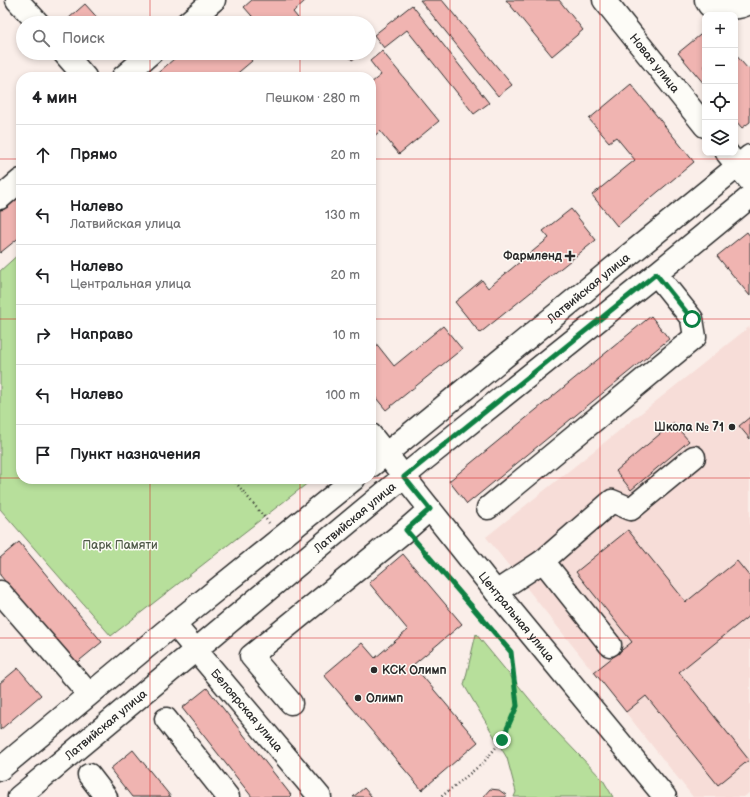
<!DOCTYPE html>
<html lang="ru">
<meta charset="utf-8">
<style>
body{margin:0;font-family:"Balsamiq Sans",sans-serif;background:#f2f2f2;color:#202124}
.controls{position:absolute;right:12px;top:12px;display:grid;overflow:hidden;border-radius:8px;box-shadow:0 2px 6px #0003}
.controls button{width:36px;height:36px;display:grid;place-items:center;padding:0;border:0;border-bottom:1px solid #e0e0e0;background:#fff;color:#202124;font:20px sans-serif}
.stop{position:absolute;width:12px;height:12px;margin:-9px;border:3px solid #0b8043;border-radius:50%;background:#fff}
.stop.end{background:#0b8043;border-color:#fff;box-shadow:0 1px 4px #0008}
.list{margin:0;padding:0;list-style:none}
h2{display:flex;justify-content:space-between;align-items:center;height:52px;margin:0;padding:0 16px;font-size:17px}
h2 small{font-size:13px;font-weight:400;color:#757577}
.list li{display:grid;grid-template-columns:26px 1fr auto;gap:12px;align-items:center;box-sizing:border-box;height:60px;padding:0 16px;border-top:1px solid #e0e0e0}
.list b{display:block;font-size:15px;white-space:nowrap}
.list p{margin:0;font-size:13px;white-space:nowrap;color:#757577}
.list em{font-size:13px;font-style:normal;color:#757577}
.icon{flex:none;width:22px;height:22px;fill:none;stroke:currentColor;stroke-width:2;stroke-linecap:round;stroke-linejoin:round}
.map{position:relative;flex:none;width:750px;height:797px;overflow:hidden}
.search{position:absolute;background:#fff;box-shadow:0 2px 6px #0003;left:16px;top:16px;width:360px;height:44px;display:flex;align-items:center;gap:10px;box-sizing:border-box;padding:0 14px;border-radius:22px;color:#757577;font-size:15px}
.panel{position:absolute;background:#fff;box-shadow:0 2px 6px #0003;left:16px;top:72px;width:360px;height:412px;border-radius:16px}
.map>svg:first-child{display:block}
.built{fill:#f7ddd8}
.green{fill:#b7df9b;stroke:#718563}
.building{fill:#f0b4b1;stroke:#2b2b2b}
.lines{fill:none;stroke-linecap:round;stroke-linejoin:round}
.minor-casing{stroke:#2b2b2b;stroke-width:25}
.path{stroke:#2b2b2b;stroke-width:2.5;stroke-dasharray:1 3;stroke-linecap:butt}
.minor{stroke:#fdfcf7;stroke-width:22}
.route{stroke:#0b8043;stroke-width:5}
.grid{fill:none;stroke:#d62828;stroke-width:1;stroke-opacity:0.55}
.poi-dot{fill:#2b2b2b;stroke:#fdfcf7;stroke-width:1.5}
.labels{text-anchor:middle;stroke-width:3;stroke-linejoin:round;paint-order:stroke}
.street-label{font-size:12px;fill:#2b2b2b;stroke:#fdfcf7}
.poi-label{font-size:12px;font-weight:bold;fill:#2b2b2b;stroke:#fdfcf7;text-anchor:end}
.park-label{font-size:12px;fill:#4e5847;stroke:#fdfcf7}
</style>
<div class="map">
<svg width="750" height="797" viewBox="0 0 750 797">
<rect width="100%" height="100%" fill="#faeee9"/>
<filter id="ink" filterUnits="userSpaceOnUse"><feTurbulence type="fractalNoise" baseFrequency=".025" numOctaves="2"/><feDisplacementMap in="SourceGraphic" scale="8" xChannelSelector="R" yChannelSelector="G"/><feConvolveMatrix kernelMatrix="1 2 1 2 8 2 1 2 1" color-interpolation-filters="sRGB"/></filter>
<g filter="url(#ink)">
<path class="built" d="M749,327L750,328V792L744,797H693L486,537Z"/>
<g class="green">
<path d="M21,252V479H313L111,636L0,509V271Z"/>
<path d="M476,634L555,730L603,780L613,797H514L516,792L507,758L464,685Z"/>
</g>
<g class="building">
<path d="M252,0H306L293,12L298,18L292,23H258L244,7Z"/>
<path d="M420,0H442L512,85L498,96Z"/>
<path d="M506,0H559L583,30L552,56Z"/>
<path d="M85,4L102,23H74L69,18Z"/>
<path d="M412,5L489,103L474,114L407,30L384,48L374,35Z"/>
<path d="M705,31V85L678,53Z"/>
<path d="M382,51L439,121L399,154L380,131L371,139V83L381,75L370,61Z"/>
<path d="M181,53H246L252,61L233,77H153Z"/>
<path d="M347,53H362L352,60Z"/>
<path d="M735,54L748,69L750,67V122L742,128L735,120Z"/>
<path d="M631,84L694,162L617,226L592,195L635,160L616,137L609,142L589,119Z"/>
<path d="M21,190V236L0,253V207Z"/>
<path d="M571,209L596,240L480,333L455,302L482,280L488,288L549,238L543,231Z"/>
<path d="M747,232L750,236V296L717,256Z"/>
<path d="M651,316L669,339L467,504L449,481Z"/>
<path d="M443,326L462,349L386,410L371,392V337L394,366Z"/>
<path d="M750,417V439L739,426Z"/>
<path d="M673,423L689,441L631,490L616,471Z"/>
<path d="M628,530L686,602L737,561L750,577V615L679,672L749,760L718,785L646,696L626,712L594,672L632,642L576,572Z"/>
<path d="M19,542L102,642L74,665L0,575V558Z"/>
<path d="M403,554L462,624L413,665L478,742L422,790L324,675L362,643L375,658L408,630L369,583Z"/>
<path d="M18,668L41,695L0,730V683Z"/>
<path d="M207,688L291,795L289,797H252L182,708Z"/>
<path d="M133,750L171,797H132L110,769Z"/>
<path d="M364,788L372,797H353Z"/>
<path d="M490,789L499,790L506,795V797H483Z"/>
</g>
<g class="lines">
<defs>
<g id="minor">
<path d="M17,0L38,23"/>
<path id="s1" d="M604,0L705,126"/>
<path d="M706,0L709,5C723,7 738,11 750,2"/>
<path d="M187,23L214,0"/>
<path d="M64,53L85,77"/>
<path d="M123,77L151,53"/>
<path d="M727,153L750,181"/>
<path d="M0,198L21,180"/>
<path id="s2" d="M371,435L496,592L665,797"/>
<path id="s3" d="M371,466L750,156"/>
<path d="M488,508L695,337L692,319L656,274"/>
<path d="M543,561L610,645"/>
<path d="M0,592L89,694"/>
<path d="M496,592L543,561L612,501L631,509L694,457"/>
<path id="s4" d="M174,624L320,797"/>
<path d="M291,703L251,656L406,530L430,509"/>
<path d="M166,719L228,797"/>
<path d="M0,769L174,624L354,479"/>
<path d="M89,775L106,797"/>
<path id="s5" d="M19,797L425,459L656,274L750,197"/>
</g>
</defs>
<use href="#minor" class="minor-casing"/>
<g class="path">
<path d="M233,479L269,523"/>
<path d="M418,544L511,652L517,706L502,740L484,762L441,797"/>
</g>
<use href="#minor" class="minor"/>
</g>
</g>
<g class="lines" filter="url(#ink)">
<path class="route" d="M502,740L517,706L511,652L406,530L430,509L404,477L656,274L692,319"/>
</g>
<path class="grid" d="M150,0V23M300,0V23M450,0V797M600,0V797M150,53V77M300,53V77M0,159H21M371,159H750M0,319H21M371,319H750M0,478H21M371,478H750M150,479V797M300,479V797M0,638H750"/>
<g class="poi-dot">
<path d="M568 250h4v4h4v4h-4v4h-4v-4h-4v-4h4z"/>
<circle cx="732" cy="427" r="4"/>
<circle cx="374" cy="670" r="4"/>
<circle cx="358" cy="698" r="4"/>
</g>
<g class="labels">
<g class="street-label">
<text dy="4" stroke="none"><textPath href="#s1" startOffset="81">Новая улица</textPath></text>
<text dy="4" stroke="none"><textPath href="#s3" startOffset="281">Латвийская улица</textPath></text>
<text dy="4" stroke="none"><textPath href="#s5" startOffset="437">Латвийская улица</textPath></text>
<text dy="4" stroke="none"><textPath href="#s2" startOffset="233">Центральная улица</textPath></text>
<text dy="4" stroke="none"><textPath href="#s4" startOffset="113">Белоярская улица</textPath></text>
<text dy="4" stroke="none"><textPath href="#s5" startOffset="113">Латвийская улица</textPath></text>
</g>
<g class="poi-label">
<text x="562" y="260">Фармленд</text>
<text x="724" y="431">Школа № 71</text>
<text x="382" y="674" text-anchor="start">КСК Олимп</text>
<text x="366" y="702" text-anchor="start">Олимп</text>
</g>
<g class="park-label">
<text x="120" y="549">Парк Памяти</text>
</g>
</g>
</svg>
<div class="controls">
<button>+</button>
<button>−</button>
<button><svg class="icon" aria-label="locate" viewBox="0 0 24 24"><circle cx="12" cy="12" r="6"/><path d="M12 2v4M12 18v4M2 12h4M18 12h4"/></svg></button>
<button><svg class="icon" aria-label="layers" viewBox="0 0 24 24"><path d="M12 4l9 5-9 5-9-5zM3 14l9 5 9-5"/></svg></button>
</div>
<div class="stop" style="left:692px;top:319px"></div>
<div class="stop end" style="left:502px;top:740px"></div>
<div class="search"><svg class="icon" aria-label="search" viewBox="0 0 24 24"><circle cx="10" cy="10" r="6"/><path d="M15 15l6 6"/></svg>Поиск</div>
<section class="panel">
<h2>4 мин<small>Пешком · 280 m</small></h2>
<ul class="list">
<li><svg class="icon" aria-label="ahead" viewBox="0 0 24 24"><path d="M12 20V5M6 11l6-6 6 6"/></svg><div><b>Прямо</b></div><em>20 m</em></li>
<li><svg class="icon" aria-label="left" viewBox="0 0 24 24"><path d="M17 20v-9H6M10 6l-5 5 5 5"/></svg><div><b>Налево</b><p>Латвийская улица</p></div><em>130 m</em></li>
<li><svg class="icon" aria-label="left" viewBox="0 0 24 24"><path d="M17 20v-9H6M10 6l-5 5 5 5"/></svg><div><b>Налево</b><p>Центральная улица</p></div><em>20 m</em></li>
<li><svg class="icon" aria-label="right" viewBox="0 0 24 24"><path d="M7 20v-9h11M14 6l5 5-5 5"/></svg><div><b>Направо</b></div><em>10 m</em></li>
<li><svg class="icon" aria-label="left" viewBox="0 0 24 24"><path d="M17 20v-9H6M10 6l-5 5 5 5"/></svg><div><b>Налево</b></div><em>100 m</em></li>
<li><svg class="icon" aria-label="arrive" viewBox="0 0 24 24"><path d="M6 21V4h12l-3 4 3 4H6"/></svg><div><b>Пункт назначения</b></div></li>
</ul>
</section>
</div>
